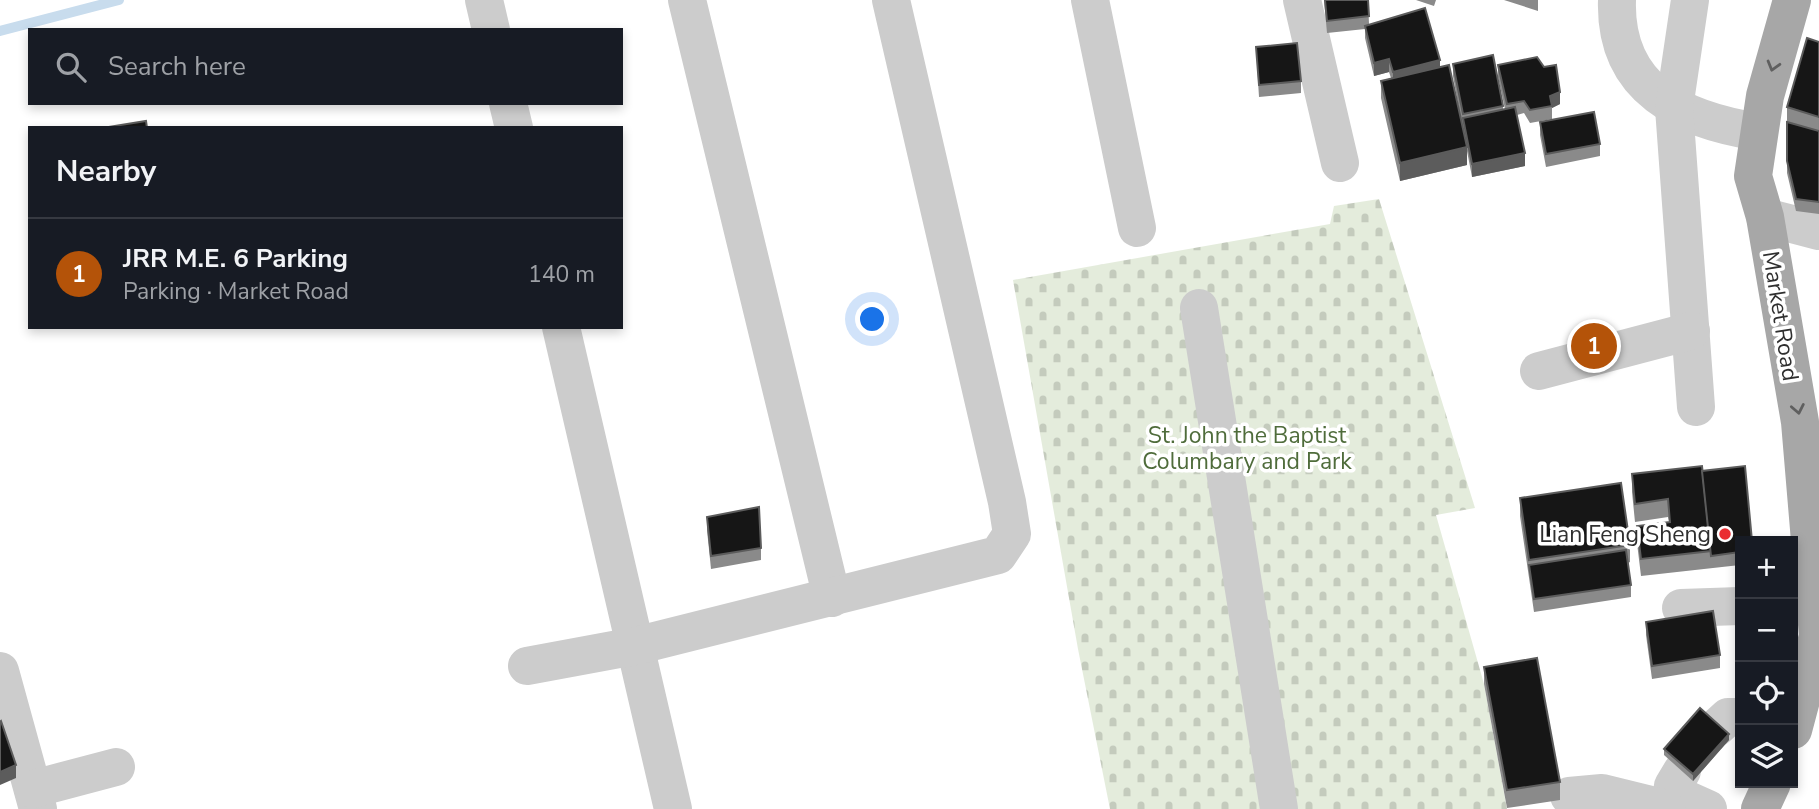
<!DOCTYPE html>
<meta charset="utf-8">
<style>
body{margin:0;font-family:"Nunito Sans",sans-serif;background:#20242c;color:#f1f3f6}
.controls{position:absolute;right:21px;bottom:21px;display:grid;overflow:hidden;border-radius:0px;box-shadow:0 4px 10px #0003}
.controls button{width:63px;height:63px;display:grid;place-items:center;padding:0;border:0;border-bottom:2px solid #363941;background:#171b24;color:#f1f3f6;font:35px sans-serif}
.you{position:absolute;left:873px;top:320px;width:24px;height:24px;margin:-18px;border:5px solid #fff;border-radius:50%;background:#1a73e8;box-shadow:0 0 0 10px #1a73e833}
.badge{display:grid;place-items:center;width:46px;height:46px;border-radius:50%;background:#b45309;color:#fff;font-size:23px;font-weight:700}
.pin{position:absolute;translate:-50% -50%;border:4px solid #fff;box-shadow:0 2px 7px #0006}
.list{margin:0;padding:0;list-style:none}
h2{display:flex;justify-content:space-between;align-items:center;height:91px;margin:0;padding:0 28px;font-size:30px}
h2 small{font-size:23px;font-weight:400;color:#9ea1a6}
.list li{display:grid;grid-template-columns:46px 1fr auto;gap:21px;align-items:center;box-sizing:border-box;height:112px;padding:0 28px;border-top:2px solid #363941}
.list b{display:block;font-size:26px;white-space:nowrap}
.list p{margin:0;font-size:23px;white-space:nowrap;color:#9ea1a6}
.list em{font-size:23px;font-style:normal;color:#9ea1a6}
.icon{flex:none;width:38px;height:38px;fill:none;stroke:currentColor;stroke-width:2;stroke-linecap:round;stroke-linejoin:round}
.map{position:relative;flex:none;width:1819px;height:809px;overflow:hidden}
.search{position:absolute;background:#171b24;box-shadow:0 4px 10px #0003;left:28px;top:28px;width:595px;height:77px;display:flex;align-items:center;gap:18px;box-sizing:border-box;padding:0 24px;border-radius:0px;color:#9ea1a6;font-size:26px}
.panel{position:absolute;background:#171b24;box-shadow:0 4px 10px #0003;left:28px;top:126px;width:595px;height:203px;border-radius:0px}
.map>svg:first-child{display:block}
.cemetery{fill:url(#cemetery-stones)}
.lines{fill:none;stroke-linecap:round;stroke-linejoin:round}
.stream{stroke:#c8dced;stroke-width:10}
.minor{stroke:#ccc;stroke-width:38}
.major{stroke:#a7a7a7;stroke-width:38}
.wall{fill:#8a8a8a}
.shaded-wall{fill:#5c5c5c}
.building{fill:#161616;stroke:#5c5c5c;stroke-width:2}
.oneway{stroke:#5f5f5f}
.poi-dot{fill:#ea2d31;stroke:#fff;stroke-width:2.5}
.labels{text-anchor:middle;stroke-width:7;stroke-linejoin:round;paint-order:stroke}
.street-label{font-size:23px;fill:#2f2f2f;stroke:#fff}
.park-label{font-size:23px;fill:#4f6c3b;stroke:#fff}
.poi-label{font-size:23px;fill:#2f2f2f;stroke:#fff;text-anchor:end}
</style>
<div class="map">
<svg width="1819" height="809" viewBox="0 0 1819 809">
<defs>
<pattern id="cemetery-stones" width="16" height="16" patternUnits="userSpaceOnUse" patternTransform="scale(1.75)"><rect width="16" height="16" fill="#e4ecdc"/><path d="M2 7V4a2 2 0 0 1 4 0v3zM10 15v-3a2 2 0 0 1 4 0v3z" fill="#c4cbbd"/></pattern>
</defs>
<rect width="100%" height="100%" fill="#fff"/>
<path class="cemetery" d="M1379,199L1475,508L1436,515L1484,684L1507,809H1110L1078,649L1013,280L1330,224L1334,206Z"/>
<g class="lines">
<path class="stream" d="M0,31L119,0"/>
<g class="minor">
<path d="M484,0L491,30"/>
<path d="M687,0L832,598"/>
<path d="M1090,0L1137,228"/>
<path d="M1302,0L1340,163"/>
<path d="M1617,0C1614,90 1682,120 1759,132"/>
<path d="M1690,0L1674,108L1696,407"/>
<path d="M508,103L514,128"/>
<path d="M1765,217L1819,231"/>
<path d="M1199,308L1279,809"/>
<path d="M561,327L673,809"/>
<path d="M1539,371L1691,331"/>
<path d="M1681,608L1740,606"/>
<path d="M527,666L635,646L998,555L1012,534L1007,502L891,0"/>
<path d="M0,671L38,809"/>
<path d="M1716,728L1728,717H1740"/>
<path d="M1682,771L1673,786L1679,796L1708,809"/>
<path d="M33,789L116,767"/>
<path d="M1569,796L1602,793L1667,809"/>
</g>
<g class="major">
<path d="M1792,0L1765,96L1753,176L1765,217L1800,422L1818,636L1793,730"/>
<path d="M1760,809L1772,783"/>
</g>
</g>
<g class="wall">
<path d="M1324,0H1368L1369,24L1440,67L1462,126L1453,76V64L1503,106V109H1505L1498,77V65L1560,104L1552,108V119L1530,123L1524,113L1517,115L1525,166L1472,177L1467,151V165L1400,181L1381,98V81L1391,78L1389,72L1374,76L1365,38V29L1327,33Z"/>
<path d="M1416,0H1436L1434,6Z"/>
<path d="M1504,0H1538V11Z"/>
<path d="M1819,42V214L1796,211L1787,173V107Z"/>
<path d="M1256,47L1301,81V93L1259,97Z"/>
<path d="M1540,122L1600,144V156L1546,167L1540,135Z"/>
<path d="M1702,471L1740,541V565L1641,576L1637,543V526L1669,522L1668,517L1635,522L1632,492V474Z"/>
<path d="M1520,498L1630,545V562L1628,563L1631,585V597L1534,612L1520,516Z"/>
<path d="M707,517L761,548V560L711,569L707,530Z"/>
<path d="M1646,622L1720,655V668L1652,679L1646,635Z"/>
<path d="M1484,667L1560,782V800L1507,808L1484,684Z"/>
<path d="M1729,740L1693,781L1664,755V749Z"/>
</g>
<g class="shaded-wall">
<path d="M1389,59V72L1374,76V63Z"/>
<path d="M1440,60V72L1393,85V72Z"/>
<path d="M1560,92V104L1552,108L1550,96Z"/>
<path d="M1467,147V165L1400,181V163Z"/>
<path d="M1525,153V166L1472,177V164Z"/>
<path d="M1729,734V740L1693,781V774Z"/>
<path d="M16,765V778L0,785V772Z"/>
</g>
<g class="building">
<path d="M1325,0H1368L1369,16L1327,21Z"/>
<path d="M1425,8L1440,60L1393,72L1389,59L1374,63L1365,26Z"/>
<path d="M1807,38L1819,42V117L1787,107Z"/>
<path d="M1297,43L1301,81L1259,85L1256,47Z"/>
<path d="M1493,55L1503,106L1463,114L1453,64Z"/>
<path d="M1537,57L1544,67L1556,65L1560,92L1550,96L1552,106L1530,110L1524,101L1507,104L1498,65Z"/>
<path d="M1449,65L1467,147L1400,163L1381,81Z"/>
<path d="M1515,107L1525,153L1472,164L1463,118Z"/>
<path d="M1594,112L1600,144L1546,154L1540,122Z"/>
<path d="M146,121L147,128H108V127Z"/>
<path d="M1787,122L1819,131V202L1796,199L1787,161Z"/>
<path d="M1702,466L1711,551L1641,559L1637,526L1670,522L1668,499L1635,504L1632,474Z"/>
<path d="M1745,466L1752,541H1740V552L1711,556L1702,471Z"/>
<path d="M1621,483L1630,545L1529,560L1520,498Z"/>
<path d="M759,507L761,548L711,556L707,517Z"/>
<path d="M1626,550L1631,585L1534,599L1529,565Z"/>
<path d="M1713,611L1720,655L1652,666L1646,622Z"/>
<path d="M1537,658L1560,782L1507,790L1484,667Z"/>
<path d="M1700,708L1729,734L1693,774L1664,749Z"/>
<path d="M1,721L16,765L0,772V722Z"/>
</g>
<defs><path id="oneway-chevron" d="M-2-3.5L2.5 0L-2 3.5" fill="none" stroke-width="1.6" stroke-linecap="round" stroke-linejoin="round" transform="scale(1.75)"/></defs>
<g class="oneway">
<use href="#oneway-chevron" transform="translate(1773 66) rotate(106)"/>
<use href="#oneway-chevron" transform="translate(1798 409) rotate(79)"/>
</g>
<circle class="poi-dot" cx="1725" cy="534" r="7"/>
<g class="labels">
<g class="street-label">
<text transform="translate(1781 316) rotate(81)" y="8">Market Road</text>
</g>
<g class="park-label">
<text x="1247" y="443">St. John the Baptist<tspan x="1247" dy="26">Columbary and Park</tspan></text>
</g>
<g class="poi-label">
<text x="1711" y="542">Lian Feng Sheng</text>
</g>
</g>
</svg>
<div class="controls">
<button>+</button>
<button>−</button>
<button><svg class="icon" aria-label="locate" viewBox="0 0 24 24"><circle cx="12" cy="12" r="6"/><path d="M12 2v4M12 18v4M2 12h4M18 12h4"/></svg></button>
<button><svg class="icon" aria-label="layers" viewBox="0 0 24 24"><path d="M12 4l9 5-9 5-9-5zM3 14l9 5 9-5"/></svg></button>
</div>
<div class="you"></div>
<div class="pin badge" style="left:1594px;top:346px">1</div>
<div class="search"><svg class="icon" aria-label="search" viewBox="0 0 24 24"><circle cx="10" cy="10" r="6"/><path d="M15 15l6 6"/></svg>Search here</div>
<section class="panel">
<h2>Nearby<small></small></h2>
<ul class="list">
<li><span class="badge">1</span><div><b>JRR M.E. 6 Parking</b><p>Parking · Market Road</p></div><em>140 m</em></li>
</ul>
</section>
</div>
